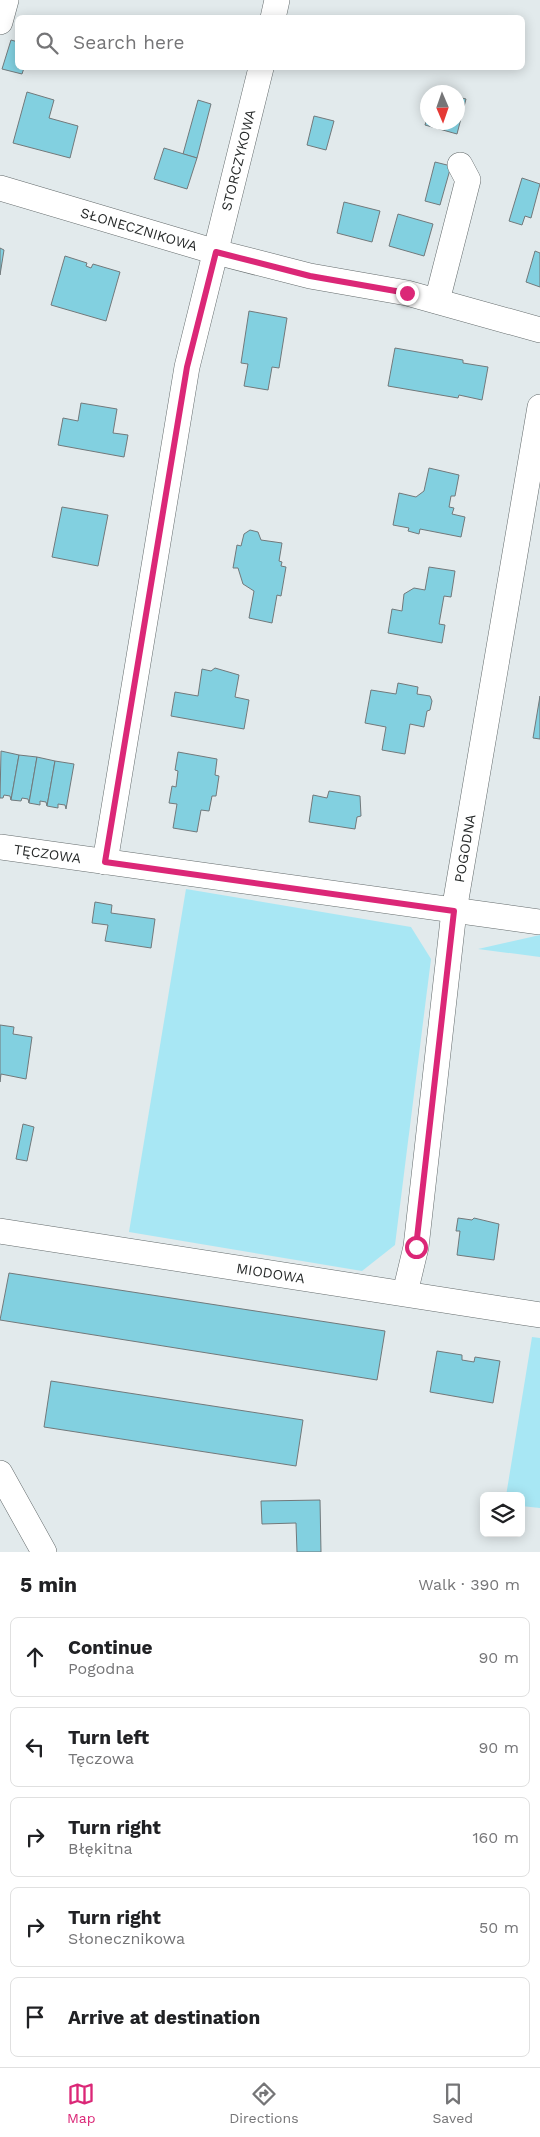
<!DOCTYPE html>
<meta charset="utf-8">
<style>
body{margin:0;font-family:"Work Sans",sans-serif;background:#f6f6f6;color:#202124}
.controls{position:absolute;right:15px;bottom:15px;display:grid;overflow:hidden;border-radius:8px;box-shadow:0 2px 12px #0003}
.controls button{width:45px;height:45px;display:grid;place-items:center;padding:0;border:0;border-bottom:1px solid #e0e0e0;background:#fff;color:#202124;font:25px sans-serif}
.compass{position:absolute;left:420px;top:85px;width:45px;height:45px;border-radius:50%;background:#fff;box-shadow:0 2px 12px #0003;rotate:178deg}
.stop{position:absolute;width:15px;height:15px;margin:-11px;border:4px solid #db2777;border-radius:50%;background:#fff}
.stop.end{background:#db2777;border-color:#fff;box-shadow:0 1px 5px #0008}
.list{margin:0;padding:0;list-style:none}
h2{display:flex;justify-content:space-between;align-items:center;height:65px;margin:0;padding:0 20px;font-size:21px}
h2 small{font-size:16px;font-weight:400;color:#757577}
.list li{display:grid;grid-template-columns:32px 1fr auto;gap:15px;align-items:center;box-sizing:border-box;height:80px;margin:0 10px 10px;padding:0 10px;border:1px solid #e0e0e0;border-radius:8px}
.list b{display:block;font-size:19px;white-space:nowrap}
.list p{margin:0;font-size:16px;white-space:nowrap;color:#757577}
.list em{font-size:16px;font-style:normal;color:#757577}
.icon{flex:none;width:28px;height:28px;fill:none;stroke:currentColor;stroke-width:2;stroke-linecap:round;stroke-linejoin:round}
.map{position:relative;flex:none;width:540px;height:1552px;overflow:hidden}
.search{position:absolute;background:#fff;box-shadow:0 2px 12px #0003;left:15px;right:15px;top:15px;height:55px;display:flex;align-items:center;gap:12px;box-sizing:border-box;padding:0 18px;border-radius:8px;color:#757577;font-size:19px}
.sheet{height:515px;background:#fff}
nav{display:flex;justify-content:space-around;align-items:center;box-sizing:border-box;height:70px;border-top:1px solid #e0e0e0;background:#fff;font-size:14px;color:#757577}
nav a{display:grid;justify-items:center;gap:2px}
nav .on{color:#db2777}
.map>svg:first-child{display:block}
.green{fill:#a8e7f4}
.building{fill:#82d0e0;stroke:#72797b}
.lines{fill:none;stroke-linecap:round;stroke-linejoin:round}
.minor-casing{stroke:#646b6c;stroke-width:26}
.minor{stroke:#fff;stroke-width:25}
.route{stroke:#db2777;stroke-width:6}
.labels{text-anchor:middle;stroke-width:4.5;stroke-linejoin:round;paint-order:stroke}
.street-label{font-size:14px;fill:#262929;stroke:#fff}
</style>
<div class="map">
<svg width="540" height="1552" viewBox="0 0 540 1552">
<rect width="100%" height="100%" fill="#e2eaec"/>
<g class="green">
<path d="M186,889L411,927L431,959L395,1245L362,1271L129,1232Z"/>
<path d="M540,935V957L478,949Z"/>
<path d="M532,1337L540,1338V1508L521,1506V1496H506Z"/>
</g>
<g class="building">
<path d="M11,40L18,42V68H24L22,74L2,69Z"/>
<path d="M27,92L54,100L49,118L78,126L70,158L13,143Z"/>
<path d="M458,97L466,99L457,134L425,125L428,115V122H458Z"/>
<path d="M198,100L211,104L197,158L183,154Z"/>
<path d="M314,116L334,121L326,150L307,145Z"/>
<path d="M164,148L197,158L187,189L154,179Z"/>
<path d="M435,162L451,166L440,205L425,201Z"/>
<path d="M522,178L540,184L531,218L525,216L522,225L509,221Z"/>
<path d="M344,202L380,211L372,242L337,233Z"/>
<path d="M398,214L433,224L424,256L389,246Z"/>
<path d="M0,248L4,250L0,275Z"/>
<path d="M535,251L540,253V287L526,282Z"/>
<path d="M65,256L87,263L86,266L91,268L93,264L120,272L106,321L51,305Z"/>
<path d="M249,311L287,318L279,368L272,367L268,390L244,386L248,364L241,363Z"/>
<path d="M395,348L463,360V363L488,367L482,400L459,395L458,398L388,386Z"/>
<path d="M81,403L117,409L113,433L128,435L124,457L58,445L63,418L78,421Z"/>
<path d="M429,468L459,475L455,496H451L449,507L454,508L452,514L465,517L461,537L420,529L419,534L408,531L409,528L393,525L399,493L416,497L424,491Z"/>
<path d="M62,507L108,515L98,566L52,557Z"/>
<path d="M250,530L258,532L261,540L282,543L279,561L282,562L281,566L286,567L281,596L277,595L272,623L249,618L254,591L243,584L238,568H233L237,545L241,546L244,534Z"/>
<path d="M429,567L455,571L451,597L444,596L439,624L445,625L442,643L388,633L392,609L402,611L404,594L414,588L425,590Z"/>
<path d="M215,668L239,675L235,697L249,700L244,729L171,716L175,692L198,696L202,669L211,671Z"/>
<path d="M398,683L418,687L417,694L430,696L432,701L430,710L427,711L424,727L410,724L405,754L382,750L386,727L365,723L371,690L396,694Z"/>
<path d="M540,696V739L533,738Z"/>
<path d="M1,751L19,755L11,800L10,796L4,795L3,798H0Z"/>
<path d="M178,752L217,759L215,775L219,776L216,796H212L209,811L201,810L197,832L173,828L177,804L169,803L172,786L176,787L178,771L175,770Z"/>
<path d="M19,755L37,757L29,803L28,799L22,798L21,801L11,800Z"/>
<path d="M37,757L55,761L47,806L46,802L40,801V805L29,803Z"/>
<path d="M55,761L74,764L66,809L65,805L58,804V808L47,806Z"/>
<path d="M329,791L360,796L361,816L357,817L355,829L309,822L313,795L327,798Z"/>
<path d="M95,902L112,905L111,913L155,919L151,948L105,941L108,925L92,923Z"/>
<path d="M0,1025L14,1027L13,1034L32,1037L26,1079L1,1074L0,1082Z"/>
<path d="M23,1124L34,1127L27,1161L16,1159Z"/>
<path d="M458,1218L472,1220L474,1218L499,1224L494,1260L457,1255L460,1231H456Z"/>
<path d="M9,1273L385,1331L377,1380L0,1320Z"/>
<path d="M437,1351L462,1355V1360L474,1362L475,1357L500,1361L493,1403L430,1392Z"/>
<path d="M51,1381L303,1420L296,1466L44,1427Z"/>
<path d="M320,1500L321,1552H297L296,1523L262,1524L261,1501Z"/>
</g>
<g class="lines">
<defs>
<g id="minor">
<path d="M273,18L277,0"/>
<path d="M0,22L6,0"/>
<path id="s1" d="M0,188L216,252L310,276L407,293L540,330"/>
<path d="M437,301L468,180L460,165"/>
<path id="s2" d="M0,847L540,922"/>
<path id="s3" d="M105,862L187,367L261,68"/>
<path id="s4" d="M0,1231L540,1315"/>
<path id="s5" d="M405,1293L416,1247L454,911L540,407"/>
<path d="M0,1473L44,1552"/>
</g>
</defs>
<use href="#minor" class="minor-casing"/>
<use href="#minor" class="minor"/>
</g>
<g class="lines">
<path class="route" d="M407,293L310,276L216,252L187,367L105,862L454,911L416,1247"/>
</g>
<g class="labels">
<g class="street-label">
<text dy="5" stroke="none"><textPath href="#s3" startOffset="715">STORCZYKOWA</textPath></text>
<text dy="5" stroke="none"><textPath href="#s1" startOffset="145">SŁONECZNIKOWA</textPath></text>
<text dy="5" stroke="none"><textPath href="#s5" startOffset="449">POGODNA</textPath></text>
<text dy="5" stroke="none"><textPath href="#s2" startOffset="48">TĘCZOWA</textPath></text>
<text dy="5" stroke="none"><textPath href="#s4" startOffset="274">MIODOWA</textPath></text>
</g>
</g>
</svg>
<div class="controls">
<button><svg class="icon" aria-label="layers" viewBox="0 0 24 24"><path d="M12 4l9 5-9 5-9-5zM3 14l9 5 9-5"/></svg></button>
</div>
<svg class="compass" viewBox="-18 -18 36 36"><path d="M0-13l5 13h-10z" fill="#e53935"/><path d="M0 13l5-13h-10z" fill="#757577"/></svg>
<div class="stop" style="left:416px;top:1247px"></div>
<div class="stop end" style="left:407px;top:293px"></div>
<div class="search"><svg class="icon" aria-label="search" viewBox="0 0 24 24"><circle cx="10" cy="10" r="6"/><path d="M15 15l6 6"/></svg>Search here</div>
</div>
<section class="sheet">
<h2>5 min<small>Walk · 390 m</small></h2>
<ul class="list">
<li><svg class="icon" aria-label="ahead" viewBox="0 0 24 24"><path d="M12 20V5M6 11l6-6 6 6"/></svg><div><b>Continue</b><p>Pogodna</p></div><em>90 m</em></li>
<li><svg class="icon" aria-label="left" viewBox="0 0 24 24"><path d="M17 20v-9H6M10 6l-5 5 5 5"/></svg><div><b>Turn left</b><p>Tęczowa</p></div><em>90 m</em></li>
<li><svg class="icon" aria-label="right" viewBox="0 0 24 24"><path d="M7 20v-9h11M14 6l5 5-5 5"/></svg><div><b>Turn right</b><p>Błękitna</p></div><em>160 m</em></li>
<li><svg class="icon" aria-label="right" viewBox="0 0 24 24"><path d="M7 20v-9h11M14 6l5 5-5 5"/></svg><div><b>Turn right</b><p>Słonecznikowa</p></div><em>50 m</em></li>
<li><svg class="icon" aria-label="arrive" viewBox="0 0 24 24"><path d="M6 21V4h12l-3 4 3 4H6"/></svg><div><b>Arrive at destination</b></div></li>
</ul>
</section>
<nav>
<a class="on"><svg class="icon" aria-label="map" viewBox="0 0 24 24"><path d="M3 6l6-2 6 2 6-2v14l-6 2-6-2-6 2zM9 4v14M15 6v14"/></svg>Map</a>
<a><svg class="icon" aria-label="directions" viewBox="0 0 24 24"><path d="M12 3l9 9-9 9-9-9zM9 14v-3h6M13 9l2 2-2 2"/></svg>Directions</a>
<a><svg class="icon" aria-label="saved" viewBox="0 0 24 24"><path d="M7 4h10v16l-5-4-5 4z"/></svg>Saved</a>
</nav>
